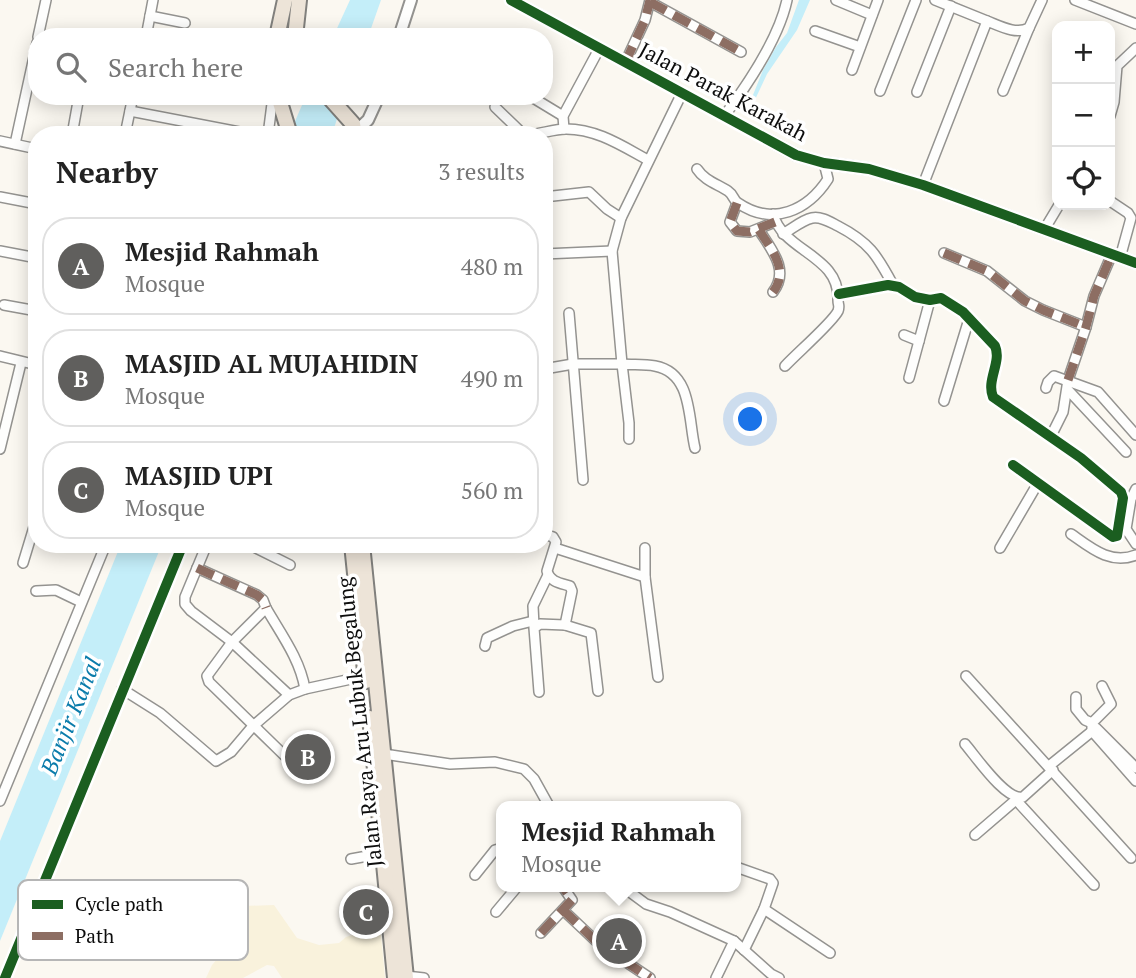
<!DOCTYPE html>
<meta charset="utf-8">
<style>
body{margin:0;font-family:"PT Serif",serif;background:#f6f6f6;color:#222}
.controls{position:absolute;right:21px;top:21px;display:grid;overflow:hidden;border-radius:14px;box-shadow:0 4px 18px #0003}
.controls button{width:63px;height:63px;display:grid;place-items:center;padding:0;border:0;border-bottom:2px solid #e0e0e0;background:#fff;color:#222;font:35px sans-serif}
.you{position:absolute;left:751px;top:420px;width:24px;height:24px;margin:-18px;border:5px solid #fff;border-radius:50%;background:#1a73e8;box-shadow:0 0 0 10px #1a73e833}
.badge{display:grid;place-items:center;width:46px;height:46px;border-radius:50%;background:#605f5d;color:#fff;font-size:23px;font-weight:700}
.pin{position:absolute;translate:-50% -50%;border:4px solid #fff;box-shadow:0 2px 7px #0006}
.popup{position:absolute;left:496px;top:801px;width:245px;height:91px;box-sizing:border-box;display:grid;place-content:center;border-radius:14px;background:#fff;filter:drop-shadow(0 2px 5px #0005);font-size:23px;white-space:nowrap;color:#767676}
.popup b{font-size:26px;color:#222}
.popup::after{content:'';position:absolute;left:50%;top:100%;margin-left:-14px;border:14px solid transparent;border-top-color:#fff}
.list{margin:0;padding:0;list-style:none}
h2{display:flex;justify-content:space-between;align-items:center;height:91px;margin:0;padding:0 28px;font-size:30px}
h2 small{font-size:23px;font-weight:400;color:#767676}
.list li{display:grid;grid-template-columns:46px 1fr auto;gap:21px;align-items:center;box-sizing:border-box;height:98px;margin:0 14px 14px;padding:0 14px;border:2px solid #e0e0e0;border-radius:28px}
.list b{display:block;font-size:26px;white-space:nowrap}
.list p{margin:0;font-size:23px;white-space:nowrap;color:#767676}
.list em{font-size:23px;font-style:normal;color:#767676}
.icon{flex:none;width:38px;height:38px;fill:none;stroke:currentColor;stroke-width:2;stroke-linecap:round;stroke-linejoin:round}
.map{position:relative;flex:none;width:1136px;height:978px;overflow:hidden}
.search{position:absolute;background:#fff;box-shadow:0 4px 18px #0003;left:28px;top:28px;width:525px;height:77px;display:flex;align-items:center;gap:18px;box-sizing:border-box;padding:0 24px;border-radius:28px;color:#767676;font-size:26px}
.panel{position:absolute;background:#fff;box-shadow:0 4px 18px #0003;left:28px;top:126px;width:525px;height:427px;border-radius:28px}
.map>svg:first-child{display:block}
.farmland{fill:#f9f2dc}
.water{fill:#c4eef9}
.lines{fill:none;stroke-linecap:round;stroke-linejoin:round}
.minor-casing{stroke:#949390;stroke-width:12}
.tertiary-casing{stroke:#949390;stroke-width:14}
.primary-casing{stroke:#81807d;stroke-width:18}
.minor{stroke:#fefefd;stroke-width:9}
.tertiary{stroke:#fefefd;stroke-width:10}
.primary{stroke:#ede4d8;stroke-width:14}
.quiet{stroke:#8d6e63;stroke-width:9;stroke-dasharray:18 9;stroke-linecap:butt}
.cycleway-casing{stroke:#fff;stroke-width:15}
.cycleway{stroke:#1b5e20;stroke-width:10}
.labels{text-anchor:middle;stroke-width:7;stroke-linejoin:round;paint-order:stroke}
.street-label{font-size:21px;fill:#0d0d0d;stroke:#fff}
.water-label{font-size:23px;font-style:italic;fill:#0b7cab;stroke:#fff}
.key{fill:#fff;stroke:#b6b6b6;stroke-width:2}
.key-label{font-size:19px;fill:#0d0d0d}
</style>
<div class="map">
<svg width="1136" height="978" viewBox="0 0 1136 978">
<rect width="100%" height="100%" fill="#fbf8f1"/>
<path class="farmland" d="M274,905L297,938L319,945L339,943L346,937L375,928L381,935L385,978H282L274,966L267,965L243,978H206L212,965L219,957L220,935L215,907Z"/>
<g class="water">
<path d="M350,0H381L368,37H333Z"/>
<path d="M799,0H810L797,30L767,74L752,106L749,105L763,70L776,47L787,33Z"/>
<path d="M306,96H344L332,135H289Z"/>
<path d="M121,544H162L0,941V841Z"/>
</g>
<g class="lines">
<defs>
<g id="minor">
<path d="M836,0L872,15"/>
<path d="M935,0L987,21"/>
<path d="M1075,0L1136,24"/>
<path d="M650,2L741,52"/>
<path d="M150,16L185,23"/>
<path d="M815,31L860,47"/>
<path d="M38,37L46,0"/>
<path d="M90,37L91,34"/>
<path d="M146,37L153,0"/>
<path d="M625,63L645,20L650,0"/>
<path d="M852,70L878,0"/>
<path d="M880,91L916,0"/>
<path d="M1003,91L1029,28"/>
<path d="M917,92L951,6"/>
<path d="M530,96L563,116"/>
<path d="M495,107L524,135"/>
<path d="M130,111L255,135"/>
<path d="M725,115C748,84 779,38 787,0"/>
<path d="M1110,116L1114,102L1117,66L1136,48"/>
<path d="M564,129L563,116L599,49"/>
<path d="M72,135L79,96"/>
<path d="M125,135L133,96"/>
<path d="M268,135L273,96"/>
<path d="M449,135H452"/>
<path d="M500,135H520"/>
<path d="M528,135C541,134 554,129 566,129C597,129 622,146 648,160"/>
<path d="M0,141L37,149"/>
<path d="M15,144L37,43"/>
<path d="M697,169C704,180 717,184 728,191C734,195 733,200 738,203C773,227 808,210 828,179L824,163"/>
<path d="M923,185L987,21C1000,26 1016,35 1029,28L1042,0"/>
<path d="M0,197L37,204"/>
<path d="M544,197L589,192L607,209L621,218"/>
<path d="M1110,201L1128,213L1131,218L1120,258"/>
<path d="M737,203L730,222L737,231L750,232L775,222"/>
<path d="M773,214C783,252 840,255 838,300C838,306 840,305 838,311C833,322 796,354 785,366"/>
<path d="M759,230C771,249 790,270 773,292"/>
<path d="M1044,230L1059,205"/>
<path d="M783,234C792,229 802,220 812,218C821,216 830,222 838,226C869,242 877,255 893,285"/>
<path d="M0,251L37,258"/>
<path d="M944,253L987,271L1025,301L1043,310L1086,327"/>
<path d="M544,254L612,251"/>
<path d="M839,294L888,285L899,287L915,297L930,300L941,298L963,312L995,346C1002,362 986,380 993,397L1081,458L1121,492L1123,498L1117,536L1113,537L1013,465"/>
<path d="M4,305L37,311"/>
<path d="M569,313L583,480"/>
<path d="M904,335L919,341L930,300"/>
<path d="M0,356L37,365"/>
<path d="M544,369L573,364H622L612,251L621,218L682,93"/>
<path d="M909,378L919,341"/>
<path d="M1046,388L1048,382L1054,376L1098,392L1136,435"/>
<path d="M1068,390L1126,452"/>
<path d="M944,401L969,319"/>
<path d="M1051,436L1063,412L1068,380L1086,327L1094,296L1112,254"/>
<path d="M629,439V423L622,364C633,365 644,364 655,366C693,373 688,420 695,448"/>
<path d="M0,449L21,363"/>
<path d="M1136,489L1131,499L1126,529L1136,544"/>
<path d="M544,534L553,537L556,542L547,571C550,582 560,583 570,586L572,591L565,625L591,633L598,691"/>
<path d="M1071,534C1091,548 1110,565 1136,555"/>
<path d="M207,544L185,597V604L191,611L232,642L289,695"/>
<path d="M248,544L290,565"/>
<path d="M555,548L645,577V548"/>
<path d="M1000,548L1038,483"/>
<path d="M23,563L37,517"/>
<path d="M197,568L257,595L263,600L266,608"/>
<path d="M645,577L658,677"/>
<path d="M36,591L56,590L81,602"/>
<path d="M534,626L533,606L548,575"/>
<path d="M485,646L487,638L513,626L533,621"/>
<path d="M966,676L1131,858"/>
<path d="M122,689L160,713L216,761L231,752L253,726L289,695L305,689L365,676"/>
<path d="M539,692L534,628L540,624L565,625"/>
<path d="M1076,697V709L1085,720L1092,723"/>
<path d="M1092,731L1136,781"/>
<path d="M1092,731V723L1111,704L1102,686"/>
<path d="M965,744C977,758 1006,801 1023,797L1053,770"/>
<path d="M384,754L450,764L495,762L524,769L534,779L549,806"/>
<path d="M286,757L209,682L207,676L232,642L266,608C281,634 300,659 305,689"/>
<path d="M1049,766L1096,728L1136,768"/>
<path d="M1016,800L1094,885"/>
<path d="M0,801L106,544"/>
<path d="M975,835L1018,798"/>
<path d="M351,859L384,853"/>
<path d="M736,867L770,879L773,883L764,909L744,950"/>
<path d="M475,875L495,850L502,848"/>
<path d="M623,887L646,904L670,912L734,941L771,974L779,978"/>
<path d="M764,909L830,953"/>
<path d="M563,910L599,944L650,978"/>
<path d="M496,912L517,887"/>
<path d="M541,933L572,900L563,887"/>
<path d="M406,976L424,978"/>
<path d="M5,978L183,544"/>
<path d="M716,978L734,941"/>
</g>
<g id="tertiary">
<path d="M511,0L796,155L824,163L869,169L923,185L1136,263"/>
<path d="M399,37L411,0"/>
<path d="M356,131L368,120L379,96"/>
</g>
<g id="primary">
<path d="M277,37L285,0"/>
<path d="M295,37L299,0"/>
<path d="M278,96L290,135"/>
<path d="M328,96L353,124L355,135"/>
<path d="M352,544L366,681"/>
<path d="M362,544L406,978"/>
<path d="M370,718L395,978"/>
</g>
</defs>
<use href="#minor" class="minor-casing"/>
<use href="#tertiary" class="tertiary-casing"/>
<use href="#primary" class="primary-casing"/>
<use href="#minor" class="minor"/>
<use href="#tertiary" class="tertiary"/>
<use href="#primary" class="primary"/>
<g class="quiet">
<path d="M650,2L741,52"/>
<path d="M625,63L645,20L650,0"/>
<path d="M737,203L730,222L737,231L750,232L775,222"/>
<path d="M759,230C771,249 790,270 773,292"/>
<path d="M944,253L987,271L1025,301L1043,310L1086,327"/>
<path d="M1068,380L1086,327L1094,296L1112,254"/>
<path d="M197,568L257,595L263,600L266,608"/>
<path d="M563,910L599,944L650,978"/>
<path d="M541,933L572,900L563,887"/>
</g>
<defs>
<g id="cycleway">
<path d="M511,0L796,155L824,163L869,169L923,185L1136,263"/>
<path d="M839,294L888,285L899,287L915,297L930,300L941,298L963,312L995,346C1002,362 986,380 993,397L1081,458L1121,492L1123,498L1117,536L1113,537L1013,465"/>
<path d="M5,978L183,544"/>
</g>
</defs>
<use href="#cycleway" class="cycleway-casing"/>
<use href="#cycleway" class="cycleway"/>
</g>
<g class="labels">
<g class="street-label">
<text transform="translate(723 92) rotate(28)" y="7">Jalan Parak Karakah</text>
<text transform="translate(360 722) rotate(-96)" y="7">Jalan Raya Aru Lubuk Begalung</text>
</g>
<g class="water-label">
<text transform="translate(71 716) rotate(-68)" y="8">Banjir Kanal</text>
</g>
</g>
<rect x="18" y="880" width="230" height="80" rx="10" class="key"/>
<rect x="32" y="900" width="31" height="9" fill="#1b5e20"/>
<rect x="32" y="932" width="31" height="8" fill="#8d6e63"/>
<g class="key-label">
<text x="75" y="911">Cycle path</text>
<text x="75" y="943">Path</text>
</g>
</svg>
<div class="controls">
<button>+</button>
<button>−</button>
<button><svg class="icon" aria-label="locate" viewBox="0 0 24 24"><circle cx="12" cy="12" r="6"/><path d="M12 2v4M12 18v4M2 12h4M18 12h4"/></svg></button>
</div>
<div class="you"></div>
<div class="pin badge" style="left:619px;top:941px">A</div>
<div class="popup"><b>Mesjid Rahmah</b>Mosque</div>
<div class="pin badge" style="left:308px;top:757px">B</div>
<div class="pin badge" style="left:366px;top:912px">C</div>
<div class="search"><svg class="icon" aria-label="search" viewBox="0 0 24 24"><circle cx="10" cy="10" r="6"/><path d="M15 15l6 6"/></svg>Search here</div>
<section class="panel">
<h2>Nearby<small>3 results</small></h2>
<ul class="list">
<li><span class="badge">A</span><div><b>Mesjid Rahmah</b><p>Mosque</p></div><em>480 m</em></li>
<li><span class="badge">B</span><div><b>MASJID AL MUJAHIDIN</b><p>Mosque</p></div><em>490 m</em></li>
<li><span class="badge">C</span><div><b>MASJID UPI</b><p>Mosque</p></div><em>560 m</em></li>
</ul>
</section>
</div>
